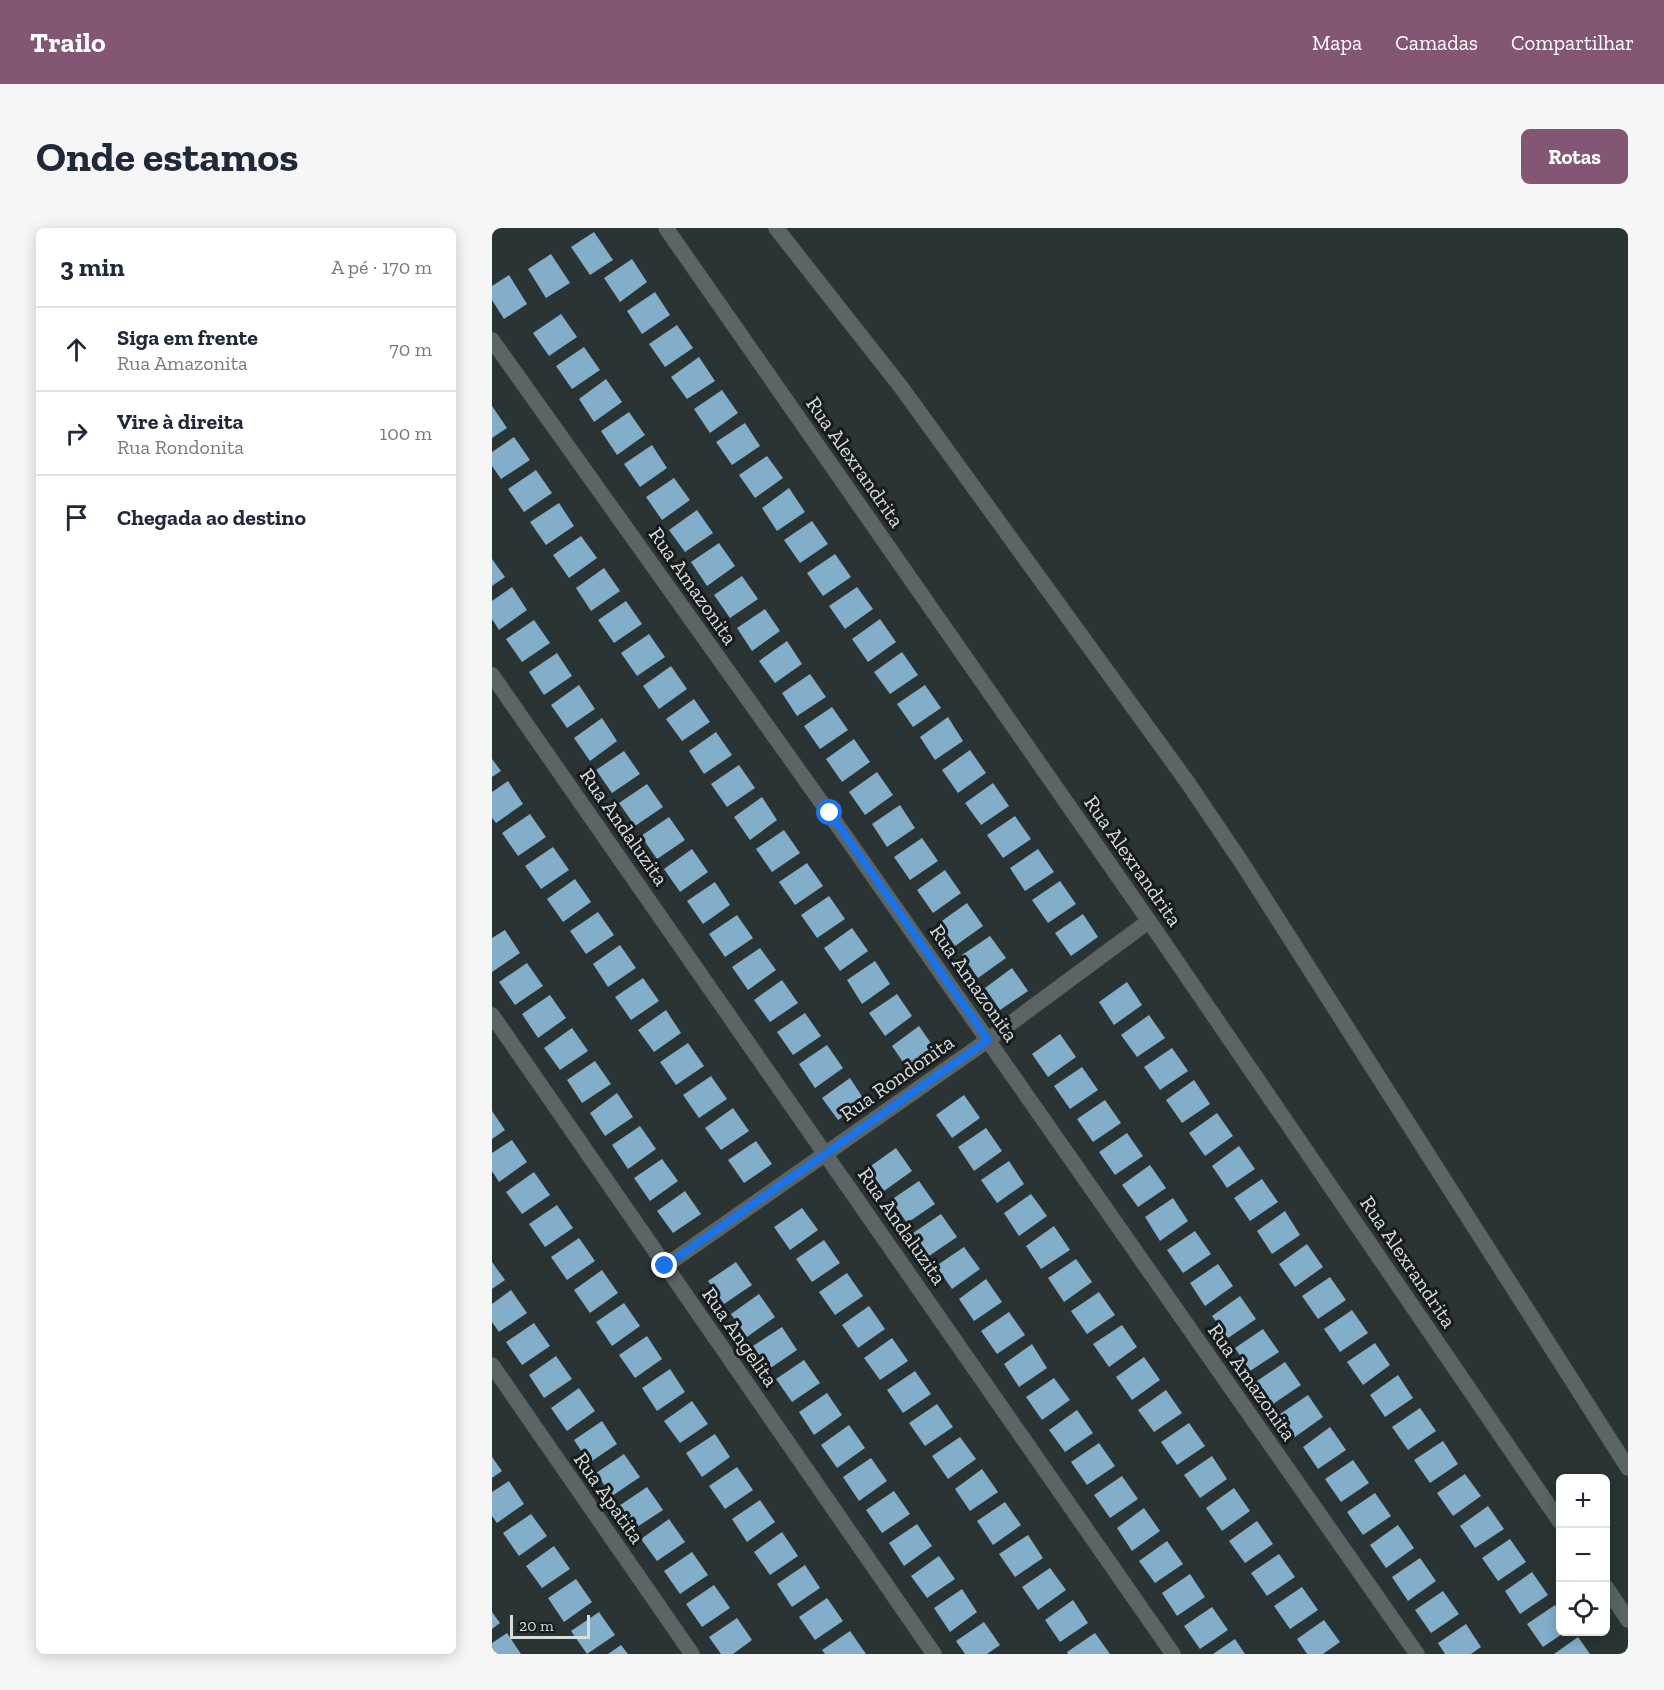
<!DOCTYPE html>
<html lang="pt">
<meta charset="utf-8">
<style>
body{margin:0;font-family:"Zilla Slab",serif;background:#f6f6f7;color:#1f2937}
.controls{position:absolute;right:18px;bottom:18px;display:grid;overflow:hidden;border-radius:9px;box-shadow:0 3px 15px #0003}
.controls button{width:54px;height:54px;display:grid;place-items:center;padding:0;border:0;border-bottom:2px solid #e0e1e3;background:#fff;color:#1f2937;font:30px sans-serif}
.scale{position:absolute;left:18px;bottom:15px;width:80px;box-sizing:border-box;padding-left:6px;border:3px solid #d7dcdd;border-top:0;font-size:16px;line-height:21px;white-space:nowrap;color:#d7dcdd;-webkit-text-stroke:4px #171b1b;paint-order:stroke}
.stop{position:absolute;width:18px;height:18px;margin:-14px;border:4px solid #1a73e8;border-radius:50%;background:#fff}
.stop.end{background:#1a73e8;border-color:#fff;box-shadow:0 2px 6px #0008}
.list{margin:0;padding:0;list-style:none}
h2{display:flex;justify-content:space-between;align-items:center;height:78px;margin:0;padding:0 24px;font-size:26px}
h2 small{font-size:20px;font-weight:400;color:#747a83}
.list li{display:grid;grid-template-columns:39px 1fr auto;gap:18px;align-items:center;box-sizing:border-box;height:84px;padding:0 24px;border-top:2px solid #e0e1e3}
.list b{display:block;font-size:22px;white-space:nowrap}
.list p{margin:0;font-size:20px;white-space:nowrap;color:#747a83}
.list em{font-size:20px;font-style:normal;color:#747a83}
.icon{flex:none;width:33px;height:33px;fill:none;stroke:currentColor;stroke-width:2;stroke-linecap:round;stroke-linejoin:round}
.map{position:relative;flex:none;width:1136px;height:1426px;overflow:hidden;border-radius:9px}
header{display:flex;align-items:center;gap:36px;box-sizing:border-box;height:84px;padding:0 30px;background:#835674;color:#fff}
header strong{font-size:28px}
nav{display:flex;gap:33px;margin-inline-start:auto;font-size:21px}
.intro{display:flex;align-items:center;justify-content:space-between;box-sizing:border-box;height:144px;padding:0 36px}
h1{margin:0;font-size:42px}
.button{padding:15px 27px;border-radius:9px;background:#835674;color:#fff;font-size:21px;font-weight:700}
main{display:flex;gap:36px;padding:0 36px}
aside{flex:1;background:#fff;border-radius:9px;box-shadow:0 3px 15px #0003}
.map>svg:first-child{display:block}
.building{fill:#83aeca}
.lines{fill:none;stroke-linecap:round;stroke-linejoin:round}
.minor-casing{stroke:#4a5153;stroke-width:16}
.minor{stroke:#5b6566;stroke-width:15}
.route{stroke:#1a73e8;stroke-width:8}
.labels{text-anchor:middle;stroke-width:6;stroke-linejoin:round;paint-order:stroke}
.street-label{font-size:21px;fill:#d7dcdd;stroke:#171b1b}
</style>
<header>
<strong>Trailo</strong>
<nav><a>Mapa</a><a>Camadas</a><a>Compartilhar</a></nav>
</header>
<div class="intro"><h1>Onde estamos</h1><a class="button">Rotas</a></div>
<main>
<aside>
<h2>3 min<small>A pé · 170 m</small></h2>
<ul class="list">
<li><svg class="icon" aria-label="ahead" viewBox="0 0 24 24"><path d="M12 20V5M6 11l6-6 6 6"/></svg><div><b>Siga em frente</b><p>Rua Amazonita</p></div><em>70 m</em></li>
<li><svg class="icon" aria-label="right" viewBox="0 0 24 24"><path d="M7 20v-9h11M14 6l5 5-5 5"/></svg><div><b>Vire à direita</b><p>Rua Rondonita</p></div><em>100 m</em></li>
<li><svg class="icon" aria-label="arrive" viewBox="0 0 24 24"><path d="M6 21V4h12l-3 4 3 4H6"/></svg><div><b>Chegada ao destino</b></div></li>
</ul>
</aside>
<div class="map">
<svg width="1136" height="1426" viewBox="0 0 1136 1426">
<rect width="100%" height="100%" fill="#2b3435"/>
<g class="building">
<path d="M102,4L121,32L98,47L79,19Z"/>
<path d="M59,26L78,55L54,70L36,41Z"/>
<path d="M140,31L155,54L128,74L112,50Z"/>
<path d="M17,47L35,76L12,91L0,72V58Z"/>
<path d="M163,64L178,87L150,106L135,83Z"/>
<path d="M69,86L85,109L57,128L41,105Z"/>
<path d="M185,97L201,120L173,139L157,116Z"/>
<path d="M92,119L108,142L80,161L64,138Z"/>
<path d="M207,129L223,153L195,171L179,149Z"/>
<path d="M114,151L130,174L102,194L87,171Z"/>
<path d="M230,162L246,185L218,205L202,181Z"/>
<path d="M0,178L15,200L0,210Z"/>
<path d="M137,184L153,207L125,227L109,203Z"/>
<path d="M253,195L268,218L240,237L224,214Z"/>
<path d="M22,209L38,232L9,251L0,238V224Z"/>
<path d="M160,217L175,240L148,259L132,236Z"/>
<path d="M275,228L291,250L263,270L247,247Z"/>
<path d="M44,242L60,265L32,284L16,261Z"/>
<path d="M182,250L198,272L170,292L154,269Z"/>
<path d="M297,260L313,284L285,303L270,280Z"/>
<path d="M67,275L82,298L54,317L38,294Z"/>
<path d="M205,282L221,305L193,324L177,302Z"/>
<path d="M320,293L336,316L308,335L292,312Z"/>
<path d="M89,308L105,330L77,350L61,327Z"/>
<path d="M227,315L243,338L215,358L199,334Z"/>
<path d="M343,326L359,349L331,368L315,345Z"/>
<path d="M0,331L13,349L0,358Z"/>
<path d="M112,340L128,363L99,383L84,360Z"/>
<path d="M250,348L266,371L238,390L222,367Z"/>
<path d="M20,359L35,382L7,402L0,391V373Z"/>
<path d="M365,359L381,381L353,401L337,378Z"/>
<path d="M134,373L150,396L122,415L106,392Z"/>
<path d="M273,381L288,403L260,423L245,400Z"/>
<path d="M388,391L404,414L376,434L360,411Z"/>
<path d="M42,392L58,415L30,434L14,411Z"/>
<path d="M157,406L173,429L145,448L129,425Z"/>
<path d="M295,413L310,436L283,455L267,433Z"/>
<path d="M410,424L426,447L398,466L382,444Z"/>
<path d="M65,425L80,448L52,467L37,444Z"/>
<path d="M179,438L195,461L167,481L151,458Z"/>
<path d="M318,446L334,469L305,488L290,465Z"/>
<path d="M87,457L103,481L75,500L59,477Z"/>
<path d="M433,457L449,480L421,499L405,476Z"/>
<path d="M202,471L218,494L190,513L174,491Z"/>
<path d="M340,479L356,502L328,521L312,498Z"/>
<path d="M456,489L471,513L443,532L428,509Z"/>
<path d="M110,490L125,513L98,533L82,510Z"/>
<path d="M224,504L240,527L212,546L197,523Z"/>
<path d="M362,511L378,534L350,554L334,531Z"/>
<path d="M478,522L494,545L466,565L450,542Z"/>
<path d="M132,523L148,546L120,565L104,542Z"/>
<path d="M0,531L9,543L0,549Z"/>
<path d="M247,537L263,560L235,579L219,556Z"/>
<path d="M385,544L401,567L373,587L357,564Z"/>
<path d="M16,553L31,576L4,595L0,590V564Z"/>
<path d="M501,555L517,578L489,597L473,575Z"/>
<path d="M155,556L171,579L143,598L127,575Z"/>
<path d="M270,569L285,592L258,612L242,589Z"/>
<path d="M408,577L423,600L395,619L380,596Z"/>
<path d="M38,586L54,609L26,628L10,605Z"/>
<path d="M523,588L539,611L511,630L495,607Z"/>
<path d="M177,589L193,612L165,631L149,608Z"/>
<path d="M292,602L308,625L280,644L264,621Z"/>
<path d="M430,610L446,633L418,652L402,629Z"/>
<path d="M61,619L77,642L49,661L33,638Z"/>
<path d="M200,621L216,644L188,664L172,641Z"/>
<path d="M546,621L562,644L533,663L518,640Z"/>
<path d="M315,635L331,658L303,677L287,654Z"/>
<path d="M453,642L469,665L441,685L425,662Z"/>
<path d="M83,651L99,674L71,694L55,671Z"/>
<path d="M568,653L584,676L556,695L540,672Z"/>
<path d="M223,654L238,677L211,696L195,673Z"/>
<path d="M337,668L353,691L325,710L309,687Z"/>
<path d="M475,675L491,698L463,718L447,695Z"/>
<path d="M106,684L122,707L94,726L78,703Z"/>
<path d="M591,686L606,709L579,728L563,705Z"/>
<path d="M245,687L261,710L233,729L217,706Z"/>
<path d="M360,700L376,723L348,743L332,720Z"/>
<path d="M13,702L28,725L0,744V710Z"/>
<path d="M498,708L514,730L486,750L470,727Z"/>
<path d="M128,717L144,740L116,759L101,736Z"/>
<path d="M268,720L284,742L256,762L240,739Z"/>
<path d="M383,733L398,756L370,776L355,752Z"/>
<path d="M35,735L51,758L23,777L7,754Z"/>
<path d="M520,740L536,763L508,782L493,760Z"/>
<path d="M151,750L167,773L139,792L123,769Z"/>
<path d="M290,752L306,775L278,794L262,772Z"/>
<path d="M635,754L650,777L622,797L607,774Z"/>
<path d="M405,766L420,788L393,808L377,785Z"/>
<path d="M58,767L74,790L46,810L30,786Z"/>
<path d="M174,782L189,805L162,824L146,802Z"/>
<path d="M313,785L329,808L301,827L285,804Z"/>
<path d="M657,787L673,810L645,829L629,807Z"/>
<path d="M427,798L443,821L415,840L400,818Z"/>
<path d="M80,800L96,823L68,842L52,820Z"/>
<path d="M568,806L584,829L556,849L540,826Z"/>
<path d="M196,815L212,838L184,857L168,834Z"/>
<path d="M335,817L351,840L323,860L307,836Z"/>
<path d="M680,820L696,843L668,862L652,839Z"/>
<path d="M103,833L119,856L90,875L75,852Z"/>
<path d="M590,839L606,862L578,881L562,858Z"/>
<path d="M219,848L235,871L207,890L191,867Z"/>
<path d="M358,850L373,873L346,892L330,870Z"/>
<path d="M702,852L718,876L690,895L674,872Z"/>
<path d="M125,865L141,889L113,908L98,885Z"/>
<path d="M472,867L488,890L460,910L444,887Z"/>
<path d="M613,872L629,895L601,914L585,891Z"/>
<path d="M241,880L257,903L229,922L213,900Z"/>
<path d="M0,883L13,902L0,911Z"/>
<path d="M725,885L741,908L713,928L697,905Z"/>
<path d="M148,898L164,921L136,941L120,917Z"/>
<path d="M494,900L510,923L482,943L466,919Z"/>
<path d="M635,905L651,928L623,947L607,924Z"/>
<path d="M20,912L35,934L7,954L0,943V925Z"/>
<path d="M264,913L280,936L252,955L236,932Z"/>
<path d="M747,918L763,941L735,960L720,938Z"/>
<path d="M404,920L420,943L392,963L376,940Z"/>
<path d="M170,931L186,953L158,973L142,950Z"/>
<path d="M517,933L532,956L505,975L489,952Z"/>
<path d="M658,937L674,960L646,979L630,957Z"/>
<path d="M42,944L58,967L30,986L14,964Z"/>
<path d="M770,951L786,974L758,993L742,970Z"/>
<path d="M427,953L443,976L415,995L399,972Z"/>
<path d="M193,963L209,986L181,1005L165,983Z"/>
<path d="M539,966L555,988L527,1008L512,985Z"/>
<path d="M681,970L696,993L668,1013L653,989Z"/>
<path d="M65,977L81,1000L53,1019L37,996Z"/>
<path d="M310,980L326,1002L298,1022L282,999Z"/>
<path d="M793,983L808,1007L780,1026L765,1003Z"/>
<path d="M449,986L465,1009L437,1028L421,1005Z"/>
<path d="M562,998L578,1022L549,1041L534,1018Z"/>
<path d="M703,1003L719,1026L691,1045L675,1022Z"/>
<path d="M87,1010L103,1033L75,1052L59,1029Z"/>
<path d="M332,1012L348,1035L320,1054L304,1031Z"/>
<path d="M815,1016L831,1039L803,1059L787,1036Z"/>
<path d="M472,1019L488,1041L460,1061L444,1038Z"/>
<path d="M584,1031L600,1054L572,1074L556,1050Z"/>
<path d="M0,1034L13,1052L0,1061Z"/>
<path d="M244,1034L260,1057L232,1076L216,1053Z"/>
<path d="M726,1036L741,1058L713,1078L698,1055Z"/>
<path d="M110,1042L126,1065L98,1085L82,1062Z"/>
<path d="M355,1045L371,1068L343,1087L327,1064Z"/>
<path d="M838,1049L854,1072L826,1091L810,1068Z"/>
<path d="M494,1051L510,1074L482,1093L467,1071Z"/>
<path d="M19,1062L35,1085L7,1104L0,1094V1076Z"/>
<path d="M607,1064L623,1087L595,1106L579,1083Z"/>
<path d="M267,1066L283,1089L255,1109L239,1086Z"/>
<path d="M748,1068L764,1091L736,1110L720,1088Z"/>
<path d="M132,1075L148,1098L120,1118L104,1094Z"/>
<path d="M377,1078L393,1101L366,1120L350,1097Z"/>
<path d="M860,1082L876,1105L848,1124L832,1101Z"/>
<path d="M517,1084L533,1107L505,1126L489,1103Z"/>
<path d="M42,1095L58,1118L30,1137L14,1114Z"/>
<path d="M630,1097L645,1119L617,1139L601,1116Z"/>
<path d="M290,1099L305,1122L277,1141L261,1118Z"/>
<path d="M771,1101L787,1124L758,1143L743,1120Z"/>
<path d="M155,1108L170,1131L143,1150L127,1127Z"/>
<path d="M400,1110L416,1133L388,1152L372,1130Z"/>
<path d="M883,1115L898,1137L871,1157L855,1134Z"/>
<path d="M540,1116L555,1140L527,1159L512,1136Z"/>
<path d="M64,1128L80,1151L52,1170L37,1147Z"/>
<path d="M652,1129L668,1152L640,1172L624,1149Z"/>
<path d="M312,1132L328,1155L300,1174L284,1151Z"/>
<path d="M793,1134L809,1157L781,1176L765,1153Z"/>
<path d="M178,1141L193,1164L165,1183L150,1160Z"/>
<path d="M423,1143L439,1166L411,1185L395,1162Z"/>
<path d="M906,1147L921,1170L893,1189L878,1167Z"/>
<path d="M562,1150L578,1172L550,1192L534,1169Z"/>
<path d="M87,1160L103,1183L75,1203L59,1180Z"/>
<path d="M674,1162L690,1185L662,1204L646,1182Z"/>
<path d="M335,1165L350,1187L322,1207L307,1184Z"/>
<path d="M816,1167L831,1189L803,1209L788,1186Z"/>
<path d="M200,1173L216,1196L188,1215L172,1193Z"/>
<path d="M445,1176L461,1199L433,1218L417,1195Z"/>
<path d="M928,1180L944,1203L916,1222L900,1199Z"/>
<path d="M585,1182L601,1205L573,1224L557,1202Z"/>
<path d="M110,1193L125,1216L97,1235L82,1212Z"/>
<path d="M697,1195L713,1218L685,1237L669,1214Z"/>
<path d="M357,1197L373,1220L345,1240L329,1217Z"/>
<path d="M838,1199L854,1222L826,1241L811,1219Z"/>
<path d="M223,1206L238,1229L210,1249L194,1225Z"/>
<path d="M468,1209L484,1231L456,1251L440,1228Z"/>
<path d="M951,1213L966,1236L938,1255L922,1232Z"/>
<path d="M607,1215L623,1238L595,1257L579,1234Z"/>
<path d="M132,1226L148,1249L120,1268L104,1245Z"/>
<path d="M720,1228L735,1251L708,1270L692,1247Z"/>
<path d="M0,1229L10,1243L0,1250Z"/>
<path d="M379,1230L395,1253L367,1273L351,1249Z"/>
<path d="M861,1232L877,1255L849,1274L833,1251Z"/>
<path d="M245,1239L261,1262L233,1281L217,1258Z"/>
<path d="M490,1241L506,1264L478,1283L463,1261Z"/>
<path d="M973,1246L989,1268L961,1288L945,1265Z"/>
<path d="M630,1248L646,1271L618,1290L602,1267Z"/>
<path d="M17,1253L32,1276L5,1295L0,1288V1264Z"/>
<path d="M155,1259L171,1282L142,1301L127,1278Z"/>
<path d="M742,1260L758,1283L730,1303L714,1280Z"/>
<path d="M402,1263L418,1286L390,1305L374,1282Z"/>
<path d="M883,1265L899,1288L871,1307L855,1284Z"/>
<path d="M268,1272L283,1294L255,1314L240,1291Z"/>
<path d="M513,1274L529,1297L501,1317L485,1293Z"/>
<path d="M996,1278L1012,1301L983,1320L968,1298Z"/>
<path d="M652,1280L668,1303L640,1323L625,1300Z"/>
<path d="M39,1286L55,1308L27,1328L11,1305Z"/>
<path d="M177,1291L193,1314L165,1333L149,1311Z"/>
<path d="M765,1293L781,1316L753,1335L737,1313Z"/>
<path d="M425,1296L440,1318L412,1338L397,1315Z"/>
<path d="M906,1297L922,1320L894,1340L878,1317Z"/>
<path d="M290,1304L306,1328L278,1347L262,1324Z"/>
<path d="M536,1307L551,1330L523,1349L507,1326Z"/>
<path d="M1018,1311L1034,1334L1006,1353L990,1330Z"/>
<path d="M675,1313L691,1336L663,1355L647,1333Z"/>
<path d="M62,1318L78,1341L50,1360L34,1338Z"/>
<path d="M200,1324L216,1347L188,1366L172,1343Z"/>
<path d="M787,1326L803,1349L775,1368L759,1345Z"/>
<path d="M447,1328L463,1351L435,1370L419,1348Z"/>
<path d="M928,1330L944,1353L916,1373L900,1349Z"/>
<path d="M313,1337L328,1360L300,1379L285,1356Z"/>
<path d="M558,1340L574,1362L546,1382L530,1359Z"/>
<path d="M1040,1344L1056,1367L1028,1386L1013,1363Z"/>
<path d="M698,1346L713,1369L685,1388L670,1365Z"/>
<path d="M84,1351L100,1374L72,1394L56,1370Z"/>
<path d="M222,1357L238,1380L210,1399L194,1376Z"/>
<path d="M810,1359L826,1382L798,1401L782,1378Z"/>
<path d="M470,1361L485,1384L458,1404L442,1380Z"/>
<path d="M951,1363L967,1386L939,1405L923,1382Z"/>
<path d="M335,1370L351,1393L323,1412L307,1389Z"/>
<path d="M581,1372L596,1395L568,1414L553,1392Z"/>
<path d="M1063,1377L1068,1384V1404H1073L1051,1419L1035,1396Z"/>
<path d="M720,1379L736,1402L708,1421L692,1398Z"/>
<path d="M0,1384L8,1395L0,1401Z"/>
<path d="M107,1384L123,1407L95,1426L79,1403Z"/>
<path d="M245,1390L260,1412L241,1426H229L217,1409Z"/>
<path d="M832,1392L848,1414L831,1426H815L805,1411Z"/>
<path d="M492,1394L508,1417L495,1426H473L464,1413Z"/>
<path d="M974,1396L989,1419L979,1426H953L946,1415Z"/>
<path d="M358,1403L374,1426H333L330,1422Z"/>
<path d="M15,1405L29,1426H0V1415Z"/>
<path d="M603,1405L618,1426H576L575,1424Z"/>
<path d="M1086,1409L1098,1426H1062Z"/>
<path d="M743,1411L753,1426H721Z"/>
<path d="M129,1417L136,1426H116Z"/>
</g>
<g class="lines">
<defs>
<g id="minor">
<path d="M174,0L657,693L1068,1294"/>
<path d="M284,0L409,159L696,555L750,635L1136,1240"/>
<path d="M0,112L337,585L925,1426"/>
<path d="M0,447L681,1426"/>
<path d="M0,787L442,1426"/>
<path d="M173,1038L496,812L657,693"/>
<path d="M0,1137L200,1426"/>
<path d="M1114,1359L1136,1392"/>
</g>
</defs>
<use href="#minor" class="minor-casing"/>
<use href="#minor" class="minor"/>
</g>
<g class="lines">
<path class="route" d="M173,1038L496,812L338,585"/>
</g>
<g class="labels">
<g class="street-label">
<text transform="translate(363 234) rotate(55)" y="7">Rua Alexrandrita</text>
<text transform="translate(201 358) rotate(55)" y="7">Rua Amazonita</text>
<text transform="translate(132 599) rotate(55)" y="7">Rua Andaluzita</text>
<text transform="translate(641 633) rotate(55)" y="7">Rua Alexrandrita</text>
<text transform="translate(482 755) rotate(55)" y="7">Rua Amazonita</text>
<text transform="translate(405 850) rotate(-35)" y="7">Rua Rondonita</text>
<text transform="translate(410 998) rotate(55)" y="7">Rua Andaluzita</text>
<text transform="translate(916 1034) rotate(56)" y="7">Rua Alexrandrita</text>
<text transform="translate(248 1109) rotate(55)" y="7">Rua Angelita</text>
<text transform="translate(760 1154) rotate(55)" y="7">Rua Amazonita</text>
<text transform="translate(117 1270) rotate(55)" y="7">Rua Apatita</text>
</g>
</g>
</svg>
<div class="controls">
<button>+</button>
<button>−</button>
<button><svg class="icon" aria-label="locate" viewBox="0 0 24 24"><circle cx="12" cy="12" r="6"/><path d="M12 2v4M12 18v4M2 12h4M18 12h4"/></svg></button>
</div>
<div class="scale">20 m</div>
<div class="stop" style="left:338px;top:585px"></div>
<div class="stop end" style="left:173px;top:1038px"></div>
</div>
</main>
